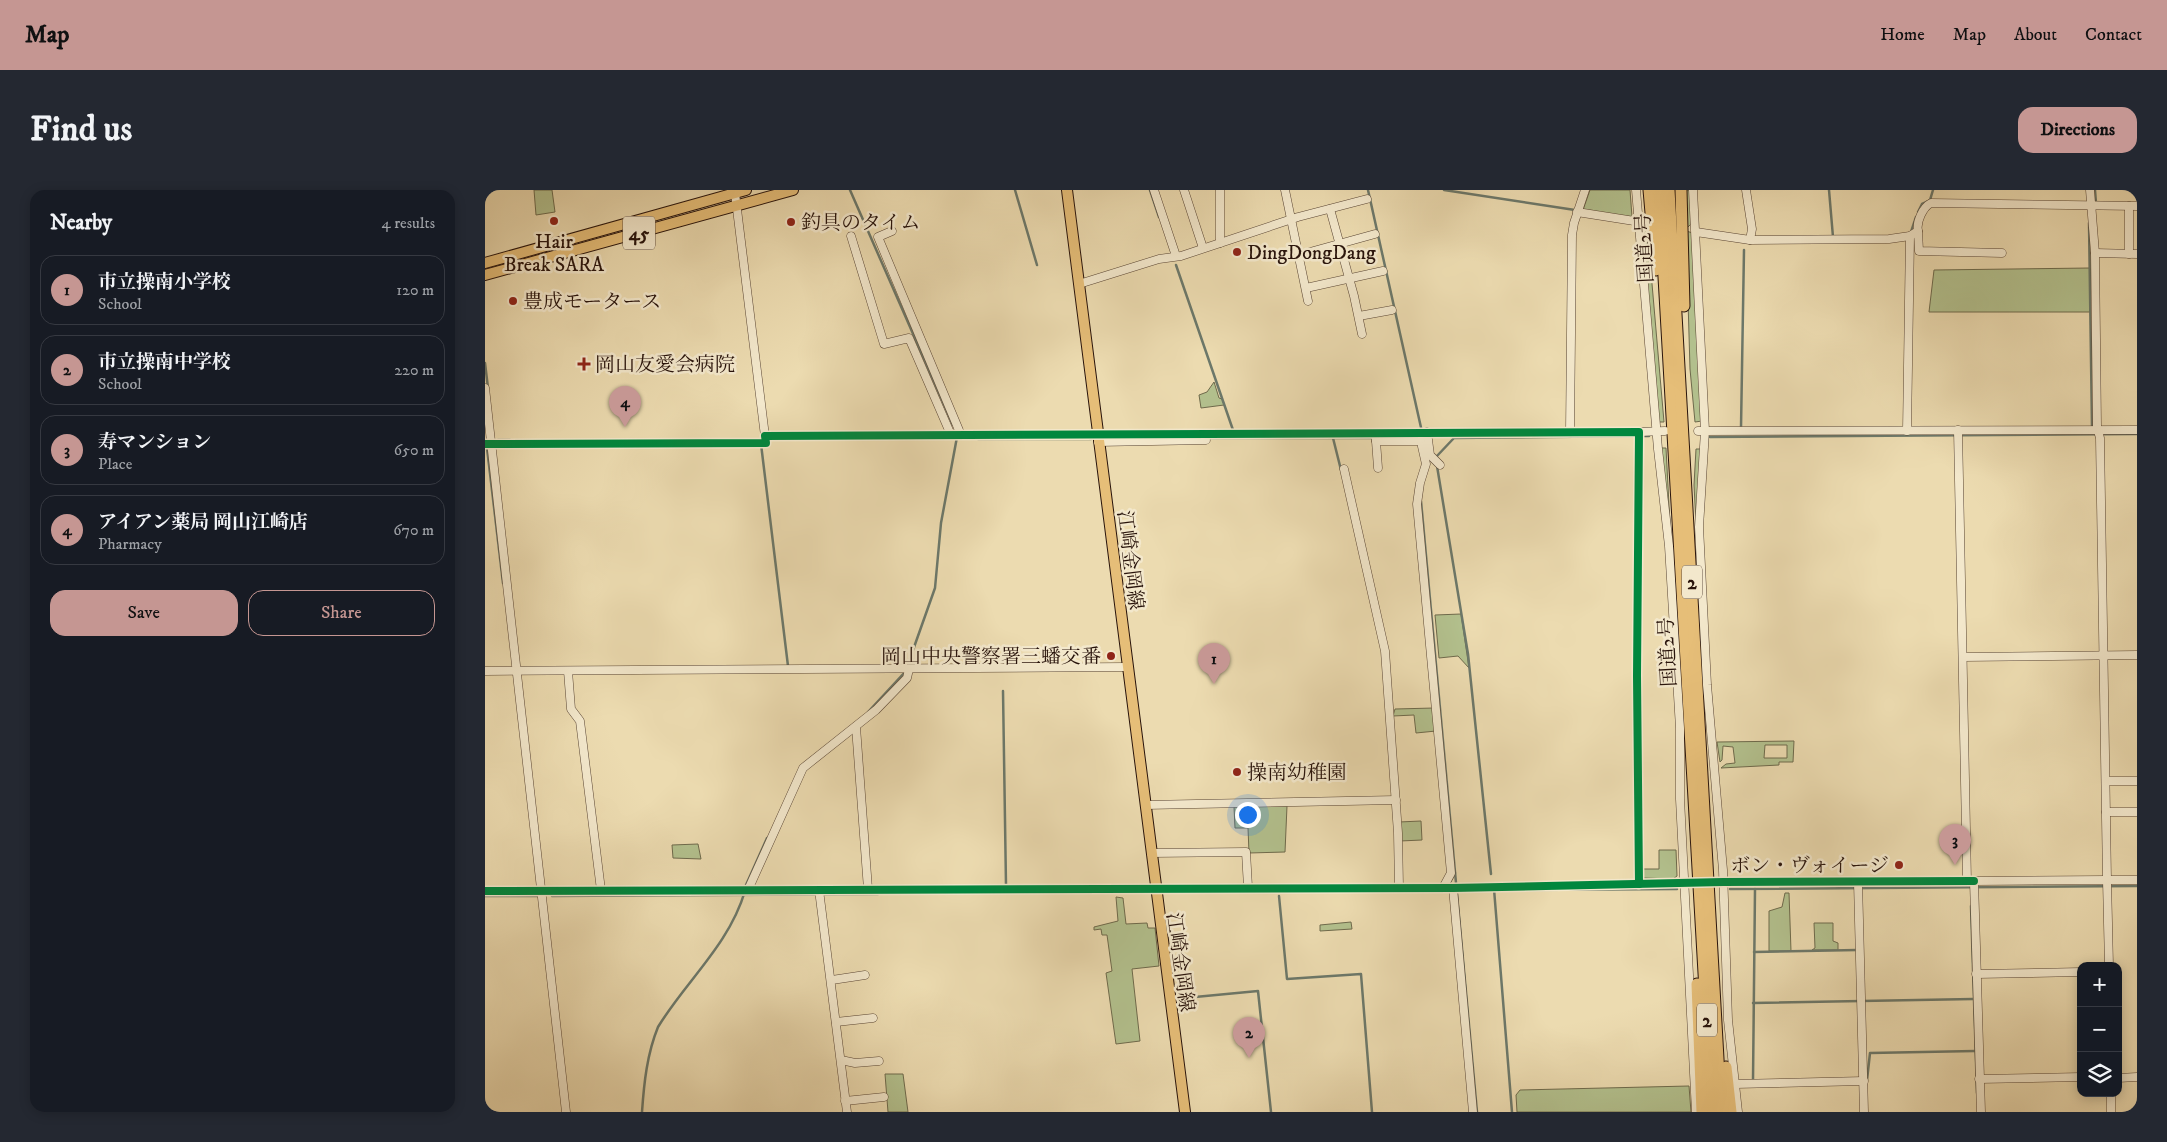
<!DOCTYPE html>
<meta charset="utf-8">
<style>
body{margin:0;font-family:"IM FELL DW Pica","Noto Serif JP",serif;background:#242831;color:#f1f3f6}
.controls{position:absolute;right:15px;bottom:15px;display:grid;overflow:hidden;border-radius:10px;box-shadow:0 2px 12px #0003}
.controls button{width:45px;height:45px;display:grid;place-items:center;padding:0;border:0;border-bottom:1px solid #363941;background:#171b24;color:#f1f3f6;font:25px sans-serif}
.you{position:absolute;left:762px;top:624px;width:18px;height:18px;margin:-12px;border:4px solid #fff;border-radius:50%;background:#1a73e8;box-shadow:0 0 0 8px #1a73e833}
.badge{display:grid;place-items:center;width:32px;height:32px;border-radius:50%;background:#c59692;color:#111;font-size:16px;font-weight:700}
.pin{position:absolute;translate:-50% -41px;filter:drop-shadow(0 1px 2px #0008)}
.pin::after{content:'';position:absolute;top:26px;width:18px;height:15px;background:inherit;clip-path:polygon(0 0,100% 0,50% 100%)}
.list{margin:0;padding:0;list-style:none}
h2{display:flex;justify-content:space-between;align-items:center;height:65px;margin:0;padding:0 20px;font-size:21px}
h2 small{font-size:16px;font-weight:400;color:#9ea1a6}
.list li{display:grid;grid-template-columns:32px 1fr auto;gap:15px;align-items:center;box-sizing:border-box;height:70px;margin:0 10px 10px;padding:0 10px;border:1px solid #363941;border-radius:15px}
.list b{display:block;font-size:19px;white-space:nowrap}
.list p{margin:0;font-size:16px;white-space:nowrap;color:#9ea1a6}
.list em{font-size:16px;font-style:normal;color:#9ea1a6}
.actions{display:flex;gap:10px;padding:15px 20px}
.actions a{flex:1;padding:11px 0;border:1px solid #c59692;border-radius:15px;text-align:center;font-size:18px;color:#c59692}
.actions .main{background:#c59692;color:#111}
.icon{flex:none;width:28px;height:28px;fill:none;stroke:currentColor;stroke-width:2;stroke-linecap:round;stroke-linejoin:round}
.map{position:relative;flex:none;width:1652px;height:922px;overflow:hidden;border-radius:15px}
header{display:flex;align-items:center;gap:30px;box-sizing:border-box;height:70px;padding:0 25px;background:#c59692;color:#111}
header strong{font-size:24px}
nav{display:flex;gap:28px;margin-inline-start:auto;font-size:18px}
.intro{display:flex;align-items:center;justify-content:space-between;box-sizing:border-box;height:120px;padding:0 30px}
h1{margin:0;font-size:35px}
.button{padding:12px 22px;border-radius:15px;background:#c59692;color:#111;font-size:18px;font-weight:700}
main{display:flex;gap:30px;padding:0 30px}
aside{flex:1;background:#171b24;border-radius:15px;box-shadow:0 2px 12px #0003}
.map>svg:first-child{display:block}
.green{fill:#b3c18e;stroke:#6e6a4c;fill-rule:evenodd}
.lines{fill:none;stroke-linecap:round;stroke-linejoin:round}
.stream{stroke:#6c786a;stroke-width:2.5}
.minor-casing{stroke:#594534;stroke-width:9}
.major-casing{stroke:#28130b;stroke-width:12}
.highway-casing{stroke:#28130b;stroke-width:13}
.minor{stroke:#f3e8cc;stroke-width:8}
.major{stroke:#e6be78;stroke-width:10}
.highway{stroke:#e6be78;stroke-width:11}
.cycleway-casing{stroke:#f3e8cc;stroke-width:11}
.cycleway{stroke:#00873e;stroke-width:8}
.poi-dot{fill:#8f2418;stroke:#f3e8cc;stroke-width:2}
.labels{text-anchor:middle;stroke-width:5;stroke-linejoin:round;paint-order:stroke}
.shield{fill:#f3e8cc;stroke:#655345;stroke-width:1}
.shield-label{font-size:19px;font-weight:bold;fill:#28130b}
.poi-label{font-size:20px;fill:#28130b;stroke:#f3e8cc;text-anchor:start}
.street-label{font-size:20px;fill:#28130b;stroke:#f3e8cc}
</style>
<header>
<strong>Map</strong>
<nav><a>Home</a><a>Map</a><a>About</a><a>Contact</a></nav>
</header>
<div class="intro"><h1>Find us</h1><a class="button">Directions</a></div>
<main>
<aside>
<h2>Nearby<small>4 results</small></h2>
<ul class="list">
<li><span class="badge">1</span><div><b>市立操南小学校</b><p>School</p></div><em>120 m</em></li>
<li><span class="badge">2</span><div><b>市立操南中学校</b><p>School</p></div><em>220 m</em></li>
<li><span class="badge">3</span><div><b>寿マンション</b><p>Place</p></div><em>650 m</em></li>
<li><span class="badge">4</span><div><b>アイアン薬局 岡山江崎店</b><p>Pharmacy</p></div><em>670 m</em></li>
</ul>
<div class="actions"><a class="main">Save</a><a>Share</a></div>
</aside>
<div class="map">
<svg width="1652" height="922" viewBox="0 0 1652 922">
<rect width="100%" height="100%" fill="#ecdbb0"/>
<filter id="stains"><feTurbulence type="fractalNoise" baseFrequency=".004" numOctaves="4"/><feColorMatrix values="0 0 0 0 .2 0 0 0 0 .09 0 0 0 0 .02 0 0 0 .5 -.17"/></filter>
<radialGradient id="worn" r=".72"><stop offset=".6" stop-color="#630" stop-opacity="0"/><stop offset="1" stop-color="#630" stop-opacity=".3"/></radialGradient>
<g class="green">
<path d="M49,0H67L70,22L51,25Z"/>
<path d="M1105,0H1145L1147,27L1098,20Z"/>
<path d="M1199,0H1205L1206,34L1203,37H1200Z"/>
<path d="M1162,36L1179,232H1173L1157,37Z"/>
<path d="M1201,41L1208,43L1217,231L1210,232L1205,179Z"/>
<path d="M1605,78V122H1444L1449,80Z"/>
<path d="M729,192L734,208L737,209L739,215L716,218L714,205L722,202Z"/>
<path d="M1176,258H1181L1185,334Z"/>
<path d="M1211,259H1217L1211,334L1209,295Z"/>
<path d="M976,424L984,478L973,466L954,468L950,425Z"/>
<path d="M949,518L951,541L931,543L929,525L908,526L910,519Z"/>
<path d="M1309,551L1308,572H1294V575L1236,578L1241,574L1250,573L1248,557L1238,556L1237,570L1235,572L1232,552ZM1280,555H1302V568H1279Z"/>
<path d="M802,616L800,662L764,663L763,638H750L749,617Z"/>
<path d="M936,631L937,650L915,651L914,632Z"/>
<path d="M213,654L216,669L188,668L187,655Z"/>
<path d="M1174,660H1191L1192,686L1188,689L1157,688V679H1174Z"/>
<path d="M1300,703H1304L1306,761H1284V721L1297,717Z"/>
<path d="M631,707L638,708L641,734L662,733L663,738H670L674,776L647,779L655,851L631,854L621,783L627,781L622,745H617L616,739L609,740V737L633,731Z"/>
<path d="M866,732L867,739L835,741V735Z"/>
<path d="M1329,733H1348V751L1353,753V760H1327L1330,758Z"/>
<path d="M400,884H418L423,922H403Z"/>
<path d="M1204,896L1206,922H1032L1031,905L1035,900Z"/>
</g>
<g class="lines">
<g class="stream">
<path d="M365,0L468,235"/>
<path d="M530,0L552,75"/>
<path d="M665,0L674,27"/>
<path d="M883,0L937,242"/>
<path d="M959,0L1090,20"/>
<path d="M1344,0L1348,47"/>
<path d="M1610,0L1611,13"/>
<path d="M1445,10L1448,0"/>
<path d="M1433,22L1437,14L1446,10"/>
<path d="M1604,33L1607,236"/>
<path d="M1426,42L1431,27"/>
<path d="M691,75L748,240"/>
<path d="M0,173L3,198"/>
<path d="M1256,238L1259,60"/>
<path d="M1225,247L1652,244"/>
<path d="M722,248H889"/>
<path d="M848,248L856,280"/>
<path d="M493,249H606"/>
<path d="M13,250H25"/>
<path d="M276,254L303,476"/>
<path d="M2,258L18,393"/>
<path d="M951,267L969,248L1164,246"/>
<path d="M952,276L983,464L1006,684"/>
<path d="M936,311L992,922"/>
<path d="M422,477L450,398L456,333L472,247"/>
<path d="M518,501L521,695"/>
<path d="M383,522L420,482"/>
<path d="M964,694L970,683"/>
<path d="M261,695L282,648"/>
<path d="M1009,699L1027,922"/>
<path d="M1245,699L1652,696"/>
<path d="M1036,700L1192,699"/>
<path d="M0,706H54V704"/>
<path d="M67,706L393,704"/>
<path d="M794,706L802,789L876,784L887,922"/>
<path d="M1486,716L1492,903"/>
<path d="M1269,762L1372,760"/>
<path d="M689,809L773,801L786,922"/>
<path d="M1268,813L1488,809"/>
<path d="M1382,890L1385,863L1490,861"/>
<path d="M1268,891L1270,699"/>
<path d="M157,922C159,893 162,864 173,837C201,791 244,755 260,701"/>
</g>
<defs>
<g id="minor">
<path d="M669,0L691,66"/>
<path d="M699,0L718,58"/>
<path d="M735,0V53"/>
<path d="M800,0L823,111"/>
<path d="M1151,0L1173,259L1184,356L1195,538V609L1211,922"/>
<path d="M1208,0L1220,241L1214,337L1222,495L1238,680L1243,830L1253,922"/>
<path d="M1261,0L1267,39L1265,50"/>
<path d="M1605,0L1610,63L1612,237L1615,248L1622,690H1652"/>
<path d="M250,3L280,246"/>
<path d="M845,19L869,106L877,144"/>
<path d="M1092,22L1162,33"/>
<path d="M407,41L393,47L476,245"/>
<path d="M1433,41L1434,61L1517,63"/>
<path d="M1211,42L1265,50L1404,49L1425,46L1433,41C1431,32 1438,17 1446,13L1652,16"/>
<path d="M366,46L399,154L424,148L466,245"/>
<path d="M1610,63L1652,64"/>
<path d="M1644,64V16"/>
<path d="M814,65L890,44"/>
<path d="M594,94L674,69L696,66L813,27L882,9"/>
<path d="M821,98L898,81"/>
<path d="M874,126L907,120"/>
<path d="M0,198L81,922"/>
<path d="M1473,240L1482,691"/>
<path d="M1213,241L1652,240"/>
<path d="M1422,241L1425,46"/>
<path d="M942,242L945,265L955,275"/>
<path d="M1154,242L1180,241"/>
<path d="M934,243L941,274L935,293L932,314L966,683L959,696"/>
<path d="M1085,243L1087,45L1089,33L1100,0"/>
<path d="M890,244L891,251H934"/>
<path d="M891,251L893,278"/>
<path d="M613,252L721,250"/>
<path d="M0,254L281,253L280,246L1154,242L1152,486L1154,694"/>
<path d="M859,279L900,461L913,643L914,697"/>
<path d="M1478,467L1652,465"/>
<path d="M0,481L642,477"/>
<path d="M83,481L86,519L95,531L116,700"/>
<path d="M371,537L383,699"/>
<path d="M1621,591H1652"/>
<path d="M660,615L911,610"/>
<path d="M1621,622H1652"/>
<path d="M666,663L761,662L763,697"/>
<path d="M1230,692L1487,691"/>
<path d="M1373,692L1379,922"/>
<path d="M968,698L988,922"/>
<path d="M263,700L318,578L391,520L422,488L424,479"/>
<path d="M334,700L362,922"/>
<path d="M0,701L968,698L1207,693"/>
<path d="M1491,784L1596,782"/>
<path d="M347,790L380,785"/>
<path d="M351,832L388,828"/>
<path d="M356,870L370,873L394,871"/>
<path d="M1633,888L1652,887"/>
<path d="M1494,889L1596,887"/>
<path d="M1250,894L1379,891"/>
<path d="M1626,903V922"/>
<path d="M360,911L399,907"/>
<path d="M1496,922L1489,691L1622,690L1624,776"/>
</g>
<g id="major">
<path d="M582,0L700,922"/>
<path d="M0,73L261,0"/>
<path d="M0,85L308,0"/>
</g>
<g id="highway">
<path d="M1164,0L1171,80"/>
<path d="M1174,0L1227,922"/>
<path d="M1184,0L1236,922"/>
<path d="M1196,0L1199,116"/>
<path d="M1212,794L1217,922"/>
<path d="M1241,877L1246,922"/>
</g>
</defs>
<use href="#minor" class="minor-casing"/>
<use href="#major" class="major-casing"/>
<use href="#highway" class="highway-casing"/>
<use href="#minor" class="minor"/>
<use href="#major" class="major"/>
<use href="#highway" class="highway"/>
<defs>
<g id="cycleway">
<path d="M0,254L281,253L280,246L1154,242L1152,486L1154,694"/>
<path d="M0,701L968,698L1238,692L1489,691"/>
</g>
</defs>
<use href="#cycleway" class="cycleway-casing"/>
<use href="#cycleway" class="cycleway"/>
</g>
<g class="poi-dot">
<circle cx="69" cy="31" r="5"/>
<circle cx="306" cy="32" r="5"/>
<circle cx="752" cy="62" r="5"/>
<circle cx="28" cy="111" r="5"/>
<path d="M96.5 166.5h5v5h5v5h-5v5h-5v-5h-5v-5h5z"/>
<circle cx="626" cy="466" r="5"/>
<circle cx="752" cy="582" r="5"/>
<circle cx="1414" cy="675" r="5"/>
</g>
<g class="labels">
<g class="shield">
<rect x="138" y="26.5" width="32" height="33" rx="4"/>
<rect x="1197" y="375.5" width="20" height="33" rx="4"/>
<rect x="1212" y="813.5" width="20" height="33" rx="4"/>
</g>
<g class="shield-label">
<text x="154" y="50">45</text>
<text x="1207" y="399">2</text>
<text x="1222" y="837">2</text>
</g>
<g class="poi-label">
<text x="316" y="39">釣具のタイム</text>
<text x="69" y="58" text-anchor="middle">Hair<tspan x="69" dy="23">Break SARA</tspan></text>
<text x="762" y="69">DingDongDang</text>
<text x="38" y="118">豊成モータース</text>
<text x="110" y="181">岡山友愛会病院</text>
<text x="616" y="473" text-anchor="end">岡山中央警察署三蟠交番</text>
<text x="762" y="589">操南幼稚園</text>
<text x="1404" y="682" text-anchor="end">ボン・ヴォイージ</text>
</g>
<g class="street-label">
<text transform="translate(1159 58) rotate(-93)" y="7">国道2号</text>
<text transform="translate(646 370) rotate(83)" y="7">江崎金岡線</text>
<text transform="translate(1182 462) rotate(-93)" y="7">国道2号</text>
<text transform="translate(696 772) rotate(82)" y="7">江崎金岡線</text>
</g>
</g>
<rect width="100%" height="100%" filter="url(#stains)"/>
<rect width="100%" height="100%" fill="url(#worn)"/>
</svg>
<div class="controls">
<button>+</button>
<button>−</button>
<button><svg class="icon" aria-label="layers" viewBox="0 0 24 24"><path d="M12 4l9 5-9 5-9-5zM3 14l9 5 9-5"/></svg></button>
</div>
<div class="you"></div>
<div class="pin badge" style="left:729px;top:494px">1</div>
<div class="pin badge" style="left:764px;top:868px">2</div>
<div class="pin badge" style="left:1470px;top:675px">3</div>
<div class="pin badge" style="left:140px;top:237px">4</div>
</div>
</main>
